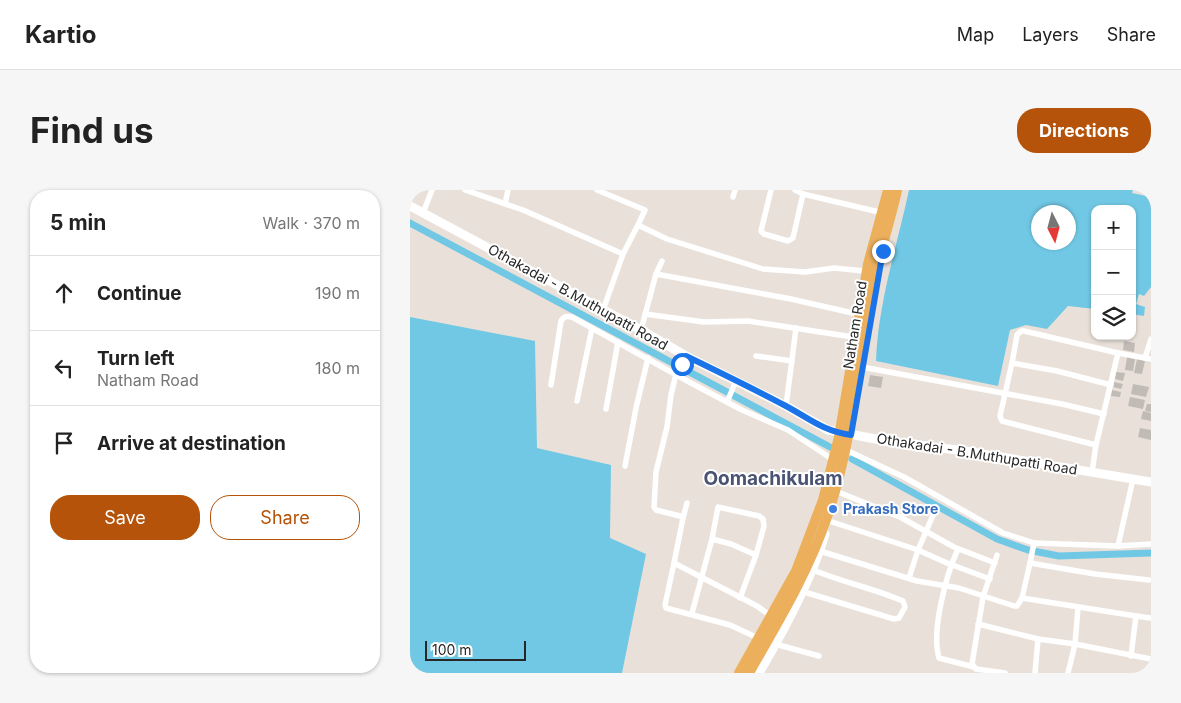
<!DOCTYPE html>
<meta charset="utf-8">
<style>
body{margin:0;font-family:Inter,sans-serif;background:#f6f6f6;color:#222}
.controls{position:absolute;right:15px;top:15px;display:grid;overflow:hidden;border-radius:10px;box-shadow:0 1px 4px #0004}
.controls button{width:45px;height:45px;display:grid;place-items:center;padding:0;border:0;border-bottom:1px solid #e0e0e0;background:#fff;color:#222;font:25px sans-serif}
.compass{position:absolute;left:621px;top:15px;width:45px;height:45px;border-radius:50%;background:#fff;box-shadow:0 1px 4px #0004;rotate:174deg}
.scale{position:absolute;left:15px;bottom:12px;width:101px;box-sizing:border-box;padding-left:5px;border:2px solid #272727;border-top:0;font-size:14px;line-height:18px;white-space:nowrap;color:#272727;-webkit-text-stroke:4px #fff;paint-order:stroke}
.stop{position:absolute;width:15px;height:15px;margin:-11px;border:4px solid #1a73e8;border-radius:50%;background:#fff}
.stop.end{background:#1a73e8;border-color:#fff;box-shadow:0 1px 5px #0008}
.list{margin:0;padding:0;list-style:none}
h2{display:flex;justify-content:space-between;align-items:center;height:65px;margin:0;padding:0 20px;font-size:21px}
h2 small{font-size:16px;font-weight:400;color:#767676}
.list li{display:grid;grid-template-columns:32px 1fr auto;gap:15px;align-items:center;box-sizing:border-box;height:75px;padding:0 20px;border-top:1px solid #e0e0e0}
.list b{display:block;font-size:19px;white-space:nowrap}
.list p{margin:0;font-size:16px;white-space:nowrap;color:#767676}
.list em{font-size:16px;font-style:normal;color:#767676}
.actions{display:flex;gap:10px;padding:15px 20px}
.actions a{flex:1;padding:11px 0;border:1px solid #b45309;border-radius:20px;text-align:center;font-size:18px;color:#b45309}
.actions .main{background:#b45309;color:#fff}
.icon{flex:none;width:28px;height:28px;fill:none;stroke:currentColor;stroke-width:2;stroke-linecap:round;stroke-linejoin:round}
.map{position:relative;flex:none;width:741px;height:483px;overflow:hidden;border-radius:20px}
header{display:flex;align-items:center;gap:30px;box-sizing:border-box;height:70px;padding:0 25px;background:#fff;border-bottom:1px solid #e0e0e0}
header strong{font-size:24px}
nav{display:flex;gap:28px;margin-inline-start:auto;font-size:18px}
.intro{display:flex;align-items:center;justify-content:space-between;box-sizing:border-box;height:120px;padding:0 30px}
h1{margin:0;font-size:35px}
.button{padding:12px 22px;border-radius:20px;background:#b45309;color:#fff;font-size:18px;font-weight:700}
main{display:flex;gap:30px;padding:0 30px}
aside{flex:1;background:#fff;border-radius:20px;box-shadow:0 1px 4px #0004}
.map>svg:first-child{display:block}
.water{fill:#71c8e5;fill-rule:evenodd}
.lines{fill:none;stroke-linecap:round;stroke-linejoin:round}
.canal{stroke:#71c8e5;stroke-width:7}
.building{fill:#c1bbb6}
.minor{stroke:#fff;stroke-width:5.5}
.secondary{stroke:#fff;stroke-width:9}
.trunk{stroke:#ecb05d;stroke-width:10}
.route{stroke:#1a73e8;stroke-width:6}
.shop-dot{fill:#3f7fe0;stroke:#fff;stroke-width:2}
.labels{text-anchor:middle;stroke-width:4;stroke-linejoin:round;paint-order:stroke}
.street-label{font-size:14px;fill:#272727;stroke:#fff}
.shop-label{font-size:14px;font-weight:bold;fill:#366cbe;stroke:#fff;text-anchor:start}
.district-label{font-size:19px;font-weight:bold;fill:#4b5373;stroke:#fff}
</style>
<header>
<strong>Kartio</strong>
<nav><a>Map</a><a>Layers</a><a>Share</a></nav>
</header>
<div class="intro"><h1>Find us</h1><a class="button">Directions</a></div>
<main>
<aside>
<h2>5 min<small>Walk · 370 m</small></h2>
<ul class="list">
<li><svg class="icon" aria-label="ahead" viewBox="0 0 24 24"><path d="M12 20V5M6 11l6-6 6 6"/></svg><div><b>Continue</b></div><em>190 m</em></li>
<li><svg class="icon" aria-label="left" viewBox="0 0 24 24"><path d="M17 20v-9H6M10 6l-5 5 5 5"/></svg><div><b>Turn left</b><p>Natham Road</p></div><em>180 m</em></li>
<li><svg class="icon" aria-label="arrive" viewBox="0 0 24 24"><path d="M6 21V4h12l-3 4 3 4H6"/></svg><div><b>Arrive at destination</b></div></li>
</ul>
<div class="actions"><a class="main">Save</a><a>Share</a></div>
</aside>
<div class="map">
<svg width="741" height="483" viewBox="0 0 741 483">
<rect width="100%" height="100%" fill="#e9e1d9"/>
<g class="water">
<path d="M499,0H723L722,3L741,7V97L734,106L729,104L726,114L735,117L734,126L722,124V19H685V119L658,116L637,139L616,135L600,140L588,196L466,171C468,113 487,56 499,0ZM628,22H658V52H628Z"/>
<path d="M0,127L125,151L127,258L201,275L200,348L236,364L212,483H0Z"/>
</g>
<g class="lines">
<g class="canal">
<path d="M0,33L420,257"/>
<path d="M442,269L587,349L618,360L649,366L741,363"/>
</g>
</g>
<g class="building">
<path d="M714,151L725,153L724,162L713,160Z"/>
<path d="M717,167L725,169L723,181L715,180Z"/>
<path d="M727,169L735,171L732,184L724,183Z"/>
<path d="M706,182L715,183L713,191L705,189Z"/>
<path d="M460,185L473,187L471,198L458,196Z"/>
<path d="M704,192L713,194L711,199L703,197Z"/>
<path d="M723,194L739,197L736,207L721,204Z"/>
<path d="M702,200L711,202L710,207L701,206Z"/>
<path d="M720,207L735,210L733,219L718,216Z"/>
<path d="M737,214H741V222L735,221Z"/>
<path d="M733,221L741,223V231L731,229Z"/>
<path d="M730,238L741,240V250L728,247Z"/>
</g>
<g class="lines">
<g class="minor">
<path d="M55,0L113,20L213,64"/>
<path d="M187,0L235,20L228,35"/>
<path d="M361,0L351,41L354,44L378,51L383,48L393,4"/>
<path d="M385,0L393,4L469,22"/>
<path d="M323,7L325,0"/>
<path d="M95,14L98,0"/>
<path d="M13,23L22,0"/>
<path d="M246,84L381,109L447,124"/>
<path d="M193,120L213,64L228,35L257,49L353,79L395,82L424,78L454,81"/>
<path d="M235,124L294,132L338,131L443,147"/>
<path d="M231,140L246,84L252,71"/>
<path d="M276,166L266,184L261,205L257,237L246,282L244,317L246,320L270,326L273,328L264,373L347,416L361,426"/>
<path d="M346,166L382,171"/>
<path d="M735,168L741,149"/>
<path d="M602,173L647,181L701,195"/>
<path d="M452,177L652,214L694,224"/>
<path d="M141,195L151,131C154,126 157,126 162,127L281,193L332,220L378,240L422,269"/>
<path d="M167,211L182,138"/>
<path d="M317,212L326,191"/>
<path d="M376,216L386,138"/>
<path d="M196,219L208,152"/>
<path d="M686,255L592,231L590,226L602,173L607,145L611,141H614L708,163L741,169"/>
<path d="M438,261L494,287L593,343L624,353L708,356L741,354"/>
<path d="M215,276L226,218L238,168"/>
<path d="M682,282L686,255L708,163"/>
<path d="M428,302L490,327L544,357L585,373"/>
<path d="M273,328L277,313"/>
<path d="M419,331L508,360L537,373L580,389"/>
<path d="M302,349L308,317L349,326L353,329L354,336L346,365"/>
<path d="M624,353L620,373L685,384L739,390"/>
<path d="M708,356L723,289"/>
<path d="M548,359C536,385 521,441 529,468L564,477"/>
<path d="M410,361L507,391L549,398L604,416H607L612,408L620,373"/>
<path d="M587,365L573,407L562,474L566,479L595,483"/>
<path d="M264,373L255,415L256,418L320,435L348,448"/>
<path d="M499,388L508,360L524,323"/>
<path d="M391,401L484,429L489,428L495,417L493,411C463,398 431,392 401,379"/>
<path d="M612,408L726,426"/>
<path d="M282,423L302,349L321,354L346,365L330,408"/>
<path d="M568,434L628,449L625,483"/>
<path d="M628,449L665,454L668,418"/>
<path d="M365,454L409,466"/>
<path d="M721,466L726,426L741,428"/>
<path d="M658,483L665,454L741,469"/>
</g>
<g class="secondary">
<path d="M0,16L231,140L276,166L376,216L418,240L476,251L555,261L741,292"/>
<path d="M349,483C373,442 402,389 415,344"/>
</g>
<g class="trunk">
<path d="M329,483L386,381L413,310L429,247L458,74L478,0"/>
<path d="M339,483C368,432 398,383 417,327C442,254 449,175 462,99C468,65 480,34 487,0"/>
</g>
</g>
<g class="lines">
<path class="route" d="M272,174L276,166C309,182 342,198 374,215C399,228 412,241 441,245L473,61"/>
</g>
<circle class="shop-dot" cx="423" cy="319" r="5"/>
<g class="labels">
<g class="street-label">
<text transform="translate(168 107) rotate(29)" y="5">Othakadai - B.Muthupatti Road</text>
<text transform="translate(445 135) rotate(-81)" y="5">Natham Road</text>
<text transform="translate(567 264) rotate(9)" y="5">Othakadai - B.Muthupatti Road</text>
</g>
<g class="shop-label">
<text x="433" y="324">Prakash Store</text>
</g>
<g class="district-label">
<text x="363" y="295">Oomachikulam</text>
</g>
</g>
</svg>
<div class="controls">
<button>+</button>
<button>−</button>
<button><svg class="icon" aria-label="layers" viewBox="0 0 24 24"><path d="M12 4l9 5-9 5-9-5zM3 14l9 5 9-5"/></svg></button>
</div>
<svg class="compass" viewBox="-18 -18 36 36"><path d="M0-13l5 13h-10z" fill="#e53935"/><path d="M0 13l5-13h-10z" fill="#767676"/></svg>
<div class="scale">100 m</div>
<div class="stop" style="left:272px;top:174px"></div>
<div class="stop end" style="left:473px;top:61px"></div>
</div>
</main>
